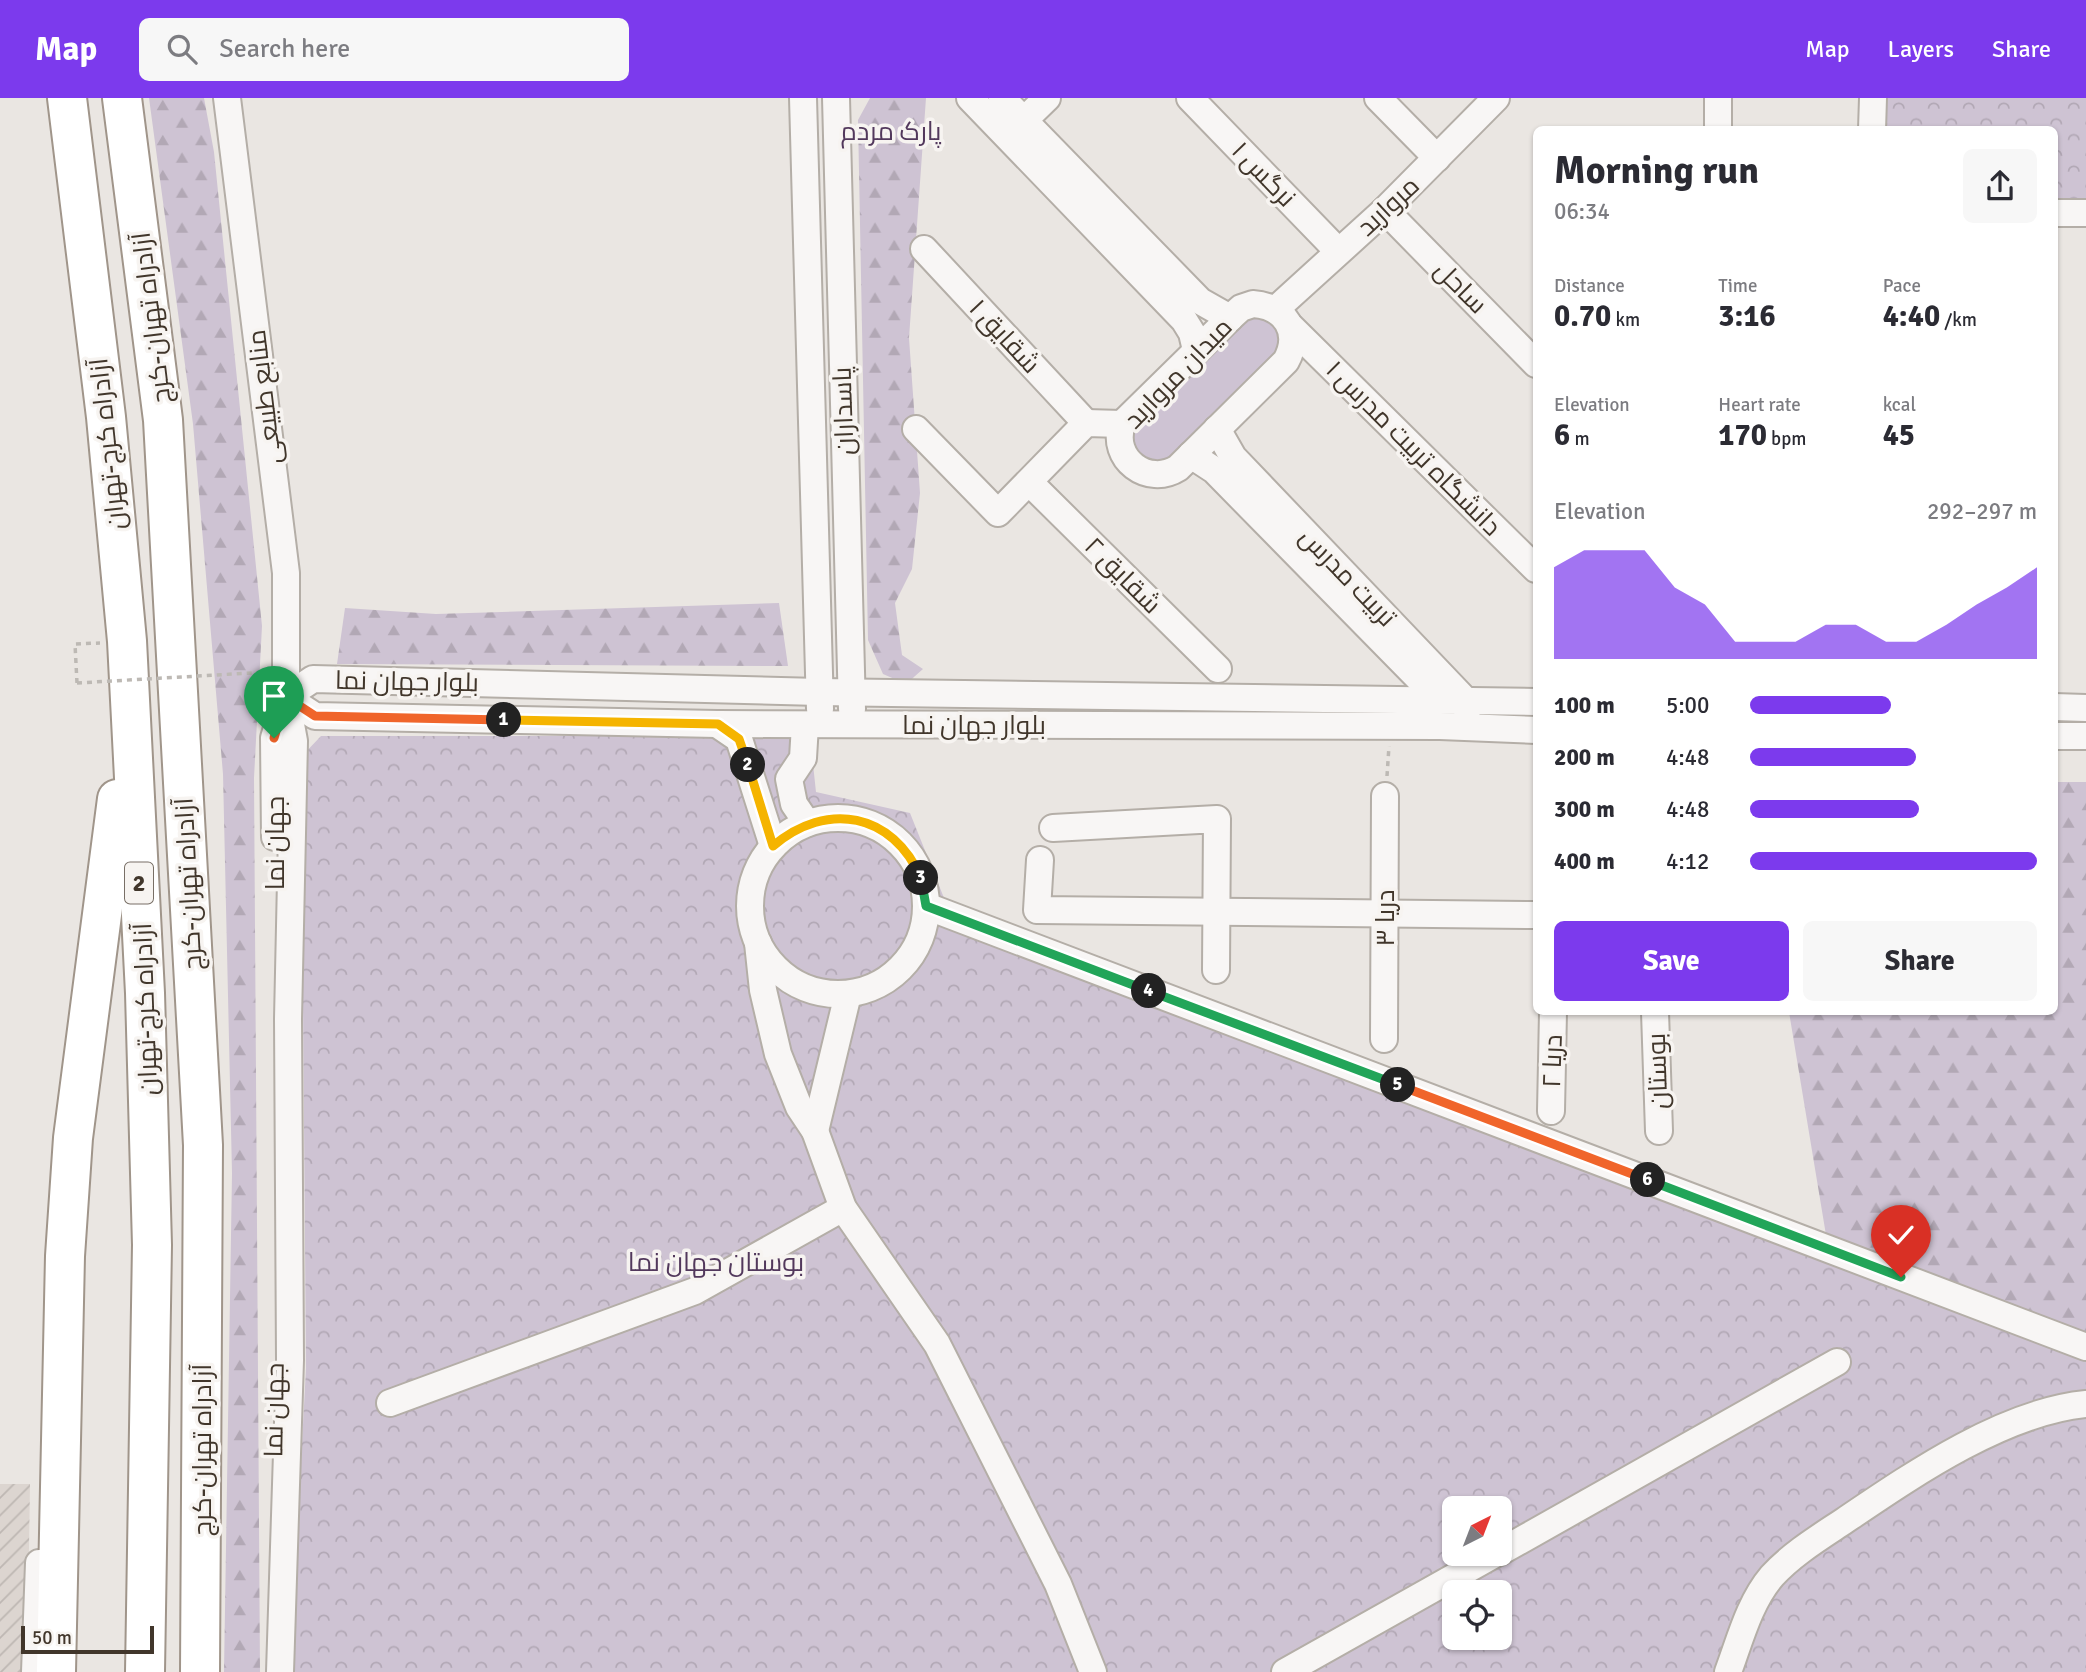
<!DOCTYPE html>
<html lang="en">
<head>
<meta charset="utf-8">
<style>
  body { margin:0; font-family:Signika,Cairo,sans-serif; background:#f7f7f7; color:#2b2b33; height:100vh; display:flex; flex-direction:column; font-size:26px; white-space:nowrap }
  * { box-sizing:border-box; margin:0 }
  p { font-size:23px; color:#7c7c81 }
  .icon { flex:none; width:38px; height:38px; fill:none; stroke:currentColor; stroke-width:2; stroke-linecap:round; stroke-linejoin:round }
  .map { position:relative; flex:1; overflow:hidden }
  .details { position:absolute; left:1533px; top:28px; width:525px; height:889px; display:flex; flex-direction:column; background:#fff; border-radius:10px; box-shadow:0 2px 5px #0004 }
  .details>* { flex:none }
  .needle { width:46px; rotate:42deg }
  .controls { position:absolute; left:1442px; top:1398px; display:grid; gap:14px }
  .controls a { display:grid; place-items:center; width:70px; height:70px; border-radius:10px; background:#fff; box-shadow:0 2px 5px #0004; font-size:35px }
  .scale { position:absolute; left:21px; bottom:18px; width:133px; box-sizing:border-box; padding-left:7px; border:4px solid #41362b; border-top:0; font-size:19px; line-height:24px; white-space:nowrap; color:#41362b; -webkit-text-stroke:5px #f7f4f1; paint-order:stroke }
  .pin { position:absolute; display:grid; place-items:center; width:60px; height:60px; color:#fff; margin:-72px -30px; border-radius:50% 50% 50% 0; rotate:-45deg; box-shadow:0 0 7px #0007 }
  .pin .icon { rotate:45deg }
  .km { position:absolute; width:35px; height:35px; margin:-18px; border-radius:50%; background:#222; color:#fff; font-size:19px; line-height:35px; text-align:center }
  .round { display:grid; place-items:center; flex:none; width:74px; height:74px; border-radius:10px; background:#f7f7f7 }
  .overview { display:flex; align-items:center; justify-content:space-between; height:119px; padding:0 21px }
  h1 { font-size:38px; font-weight:800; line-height:52px }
  .metrics { display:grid; grid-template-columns:repeat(3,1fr); gap:10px; height:119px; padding:7px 21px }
  .metrics div { display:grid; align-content:center }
  .metrics b { font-size:30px; font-weight:800 }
  .metrics small { font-size:19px; font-weight:400 }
  .metrics p { font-size:19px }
  .chart { height:196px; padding:14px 21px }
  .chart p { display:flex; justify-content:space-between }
  .chart svg { width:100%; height:126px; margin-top:7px; fill:#7c3aed; opacity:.7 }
  .cta { display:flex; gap:14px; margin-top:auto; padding:14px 21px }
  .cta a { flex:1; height:80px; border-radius:10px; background:#7c3aed; color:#fff; font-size:28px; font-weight:800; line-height:80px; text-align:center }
  .cta a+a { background:#f7f7f7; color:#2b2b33 }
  ul { padding:0 21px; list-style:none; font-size:23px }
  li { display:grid; grid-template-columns:112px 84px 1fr; align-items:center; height:52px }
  li i { height:18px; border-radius:9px; background:#7c3aed }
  header { display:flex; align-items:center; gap:42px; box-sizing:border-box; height:98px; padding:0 35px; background:#7c3aed; color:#fff }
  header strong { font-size:33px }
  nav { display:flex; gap:38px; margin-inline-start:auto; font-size:24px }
  .search { width:490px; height:63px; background:#f7f7f7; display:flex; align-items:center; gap:18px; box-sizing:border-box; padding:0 24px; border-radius:10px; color:#7c7c81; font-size:26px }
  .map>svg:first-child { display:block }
</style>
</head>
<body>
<header>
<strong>Map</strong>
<div class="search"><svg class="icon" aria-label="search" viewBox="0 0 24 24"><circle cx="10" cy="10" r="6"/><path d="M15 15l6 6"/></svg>Search here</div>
<nav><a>Map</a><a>Layers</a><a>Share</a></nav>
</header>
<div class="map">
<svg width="2086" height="1574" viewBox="0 0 2086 1574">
  <defs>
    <pattern id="industrial-furrows" width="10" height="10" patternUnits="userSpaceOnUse" patternTransform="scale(1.75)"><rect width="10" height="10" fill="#dcd5d0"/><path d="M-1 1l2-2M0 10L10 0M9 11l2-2" fill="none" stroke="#beb7b3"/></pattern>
    <pattern id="forest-firs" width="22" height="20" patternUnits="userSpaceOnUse" patternTransform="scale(1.75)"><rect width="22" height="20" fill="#cec3d3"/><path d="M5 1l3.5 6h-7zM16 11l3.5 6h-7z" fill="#b2a8b5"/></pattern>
    <pattern id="park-crowns" width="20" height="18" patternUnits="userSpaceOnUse" patternTransform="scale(1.75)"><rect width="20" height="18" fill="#cec3d3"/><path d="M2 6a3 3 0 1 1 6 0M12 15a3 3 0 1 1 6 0" fill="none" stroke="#b2a8b5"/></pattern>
  </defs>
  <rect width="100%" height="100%" fill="#eae6e2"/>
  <polygon fill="url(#industrial-furrows)" points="0,1386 30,1386 27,1574 0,1574"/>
  <polygon fill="#cec3d3" points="1253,217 1272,223 1280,238 1277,253 1170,362 1151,365 1134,352 1131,331 1233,230"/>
  <g fill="url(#forest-firs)">
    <polygon points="149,0 204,0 214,54 262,528 254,680 260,1574 224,1574 232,1075 223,676 193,326"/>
    <polygon points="870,0 926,0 909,240 920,395 912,471 895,505 902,557 923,571 906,586 883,576 868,542 858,22"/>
    <polygon points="779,505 788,568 337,566 345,510 436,516"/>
    <polygon points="2055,684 2086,684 2086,1236 1826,1137 1789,914 2054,914"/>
  </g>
  <g fill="url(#park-crowns)" fill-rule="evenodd">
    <polygon points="1883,0 2086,0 2086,110 2055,110 2054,32 1883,31"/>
    <path d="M321 638H810L816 694 910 715 956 830 2086 1251V1574H290L306 1270 301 659ZM1454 1410H1500V1456H1454ZM1454 1494H1500V1540H1454Z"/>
  </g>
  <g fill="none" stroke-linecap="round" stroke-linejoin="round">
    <defs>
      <g id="minor">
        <polyline points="227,0 286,475 286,599 294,643 288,921 290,1262 280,1574"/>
        <polyline points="803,0 820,611"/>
        <polyline points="836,0 852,611"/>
        <polyline points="970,0 1184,222 1192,235 1196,252"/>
        <polyline points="1002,0 1200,203 1230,220"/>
        <polyline points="1190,0 1338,153"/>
        <polyline points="1378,0 1437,60"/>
        <polyline points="1718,0 1718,32"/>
        <polyline points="1872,32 1873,0"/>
        <polyline points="1013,33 1047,0"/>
        <polyline points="1385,112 1536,266"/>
        <polyline points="2054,115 2086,115"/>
        <polyline points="924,151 1086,325"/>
        <path d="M1253 206C1285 208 1302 234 1286 263L1178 370C1148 389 1110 361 1122 326L1230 220 1241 210Z"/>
        <polyline points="1276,211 1385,112 1496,0"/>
        <polyline points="1291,229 1536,471"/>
        <polyline points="916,331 998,415 1086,325 1122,326"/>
        <polyline points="1217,331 1233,359 1466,603 1467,613"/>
        <polyline points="1191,357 1214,372 1432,594"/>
        <polyline points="1029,384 1218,571"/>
        <polyline points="286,599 315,618 717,626 1440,628 1536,632"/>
        <polyline points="286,599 313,581 819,594 1536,604"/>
        <polyline points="2054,609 2086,610"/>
        <polyline points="717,626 739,641 773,748"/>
        <polyline points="805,627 803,660 789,681 794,706 807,725"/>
        <polyline points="2054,638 2086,638"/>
        <circle cx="838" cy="808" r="88"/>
        <polyline points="1053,730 1217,721 1216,872"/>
        <polyline points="275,739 274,640 285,604"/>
        <polyline points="1040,762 1037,812 1536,817"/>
        <polyline points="926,808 2086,1249"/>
        <polyline points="758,845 763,892 778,956 799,1009 815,1033 843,1110 937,1246 1058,1486 1093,1574"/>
        <polyline points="1655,914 1659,1033"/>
        <polyline points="1384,941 1385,698"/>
        <polyline points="1551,1013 1553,914"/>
        <polyline points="815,1033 848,896"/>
        <polyline points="390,1305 695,1193 843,1110"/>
        <polyline points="1500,1454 1837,1264"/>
        <polyline points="35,1574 39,1465"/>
        <polyline points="1285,1574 1495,1456"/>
        <path d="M1728 1574C1740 1542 1749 1505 1772 1478 1792 1456 1820 1439 1844 1423 1912 1377 2003 1314 2086 1306"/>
      </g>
      <g id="highway">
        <polyline points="67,0 106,319 127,543 145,895 152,1147 145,1574"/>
        <polyline points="122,0 163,322 203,1047 200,1574"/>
        <polyline points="56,1574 65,1158 73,1040 117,701"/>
      </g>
    </defs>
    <use href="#minor" stroke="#b4aea7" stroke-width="30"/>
    <use href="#highway" stroke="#a0958a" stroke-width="42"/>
    <g stroke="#bdb9b4" stroke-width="3.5" stroke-dasharray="5 5" stroke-linecap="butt">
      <polyline points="77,585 75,546 100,545"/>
      <polyline points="1387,678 1389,648"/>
    </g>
    <use href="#minor" stroke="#f8f6f5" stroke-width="26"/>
    <use href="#highway" stroke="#fff" stroke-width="38"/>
    <polyline stroke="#bdb9b4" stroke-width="3.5" stroke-dasharray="5 5" stroke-linecap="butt" points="77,585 268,574"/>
  </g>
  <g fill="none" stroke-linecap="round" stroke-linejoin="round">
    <defs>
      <polyline id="split-1" points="274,640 286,599 315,618 504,622"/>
      <polyline id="split-2" points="504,622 718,626 739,641 748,667"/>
      <path id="split-3" d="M748 667 773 748C827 702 893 715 921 780"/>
      <polyline id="split-4" points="921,780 926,808 1149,893"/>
      <polyline id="split-5" points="1149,893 1398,987"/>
      <polyline id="split-6" points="1398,987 1648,1082"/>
      <polyline id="split-7" points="1648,1082 1901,1179"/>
    </defs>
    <use href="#split-1" stroke="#fff" stroke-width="14"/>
    <use href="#split-2" stroke="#fff" stroke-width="14"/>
    <use href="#split-3" stroke="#fff" stroke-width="14"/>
    <use href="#split-4" stroke="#fff" stroke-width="14"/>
    <use href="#split-5" stroke="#fff" stroke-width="14"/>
    <use href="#split-6" stroke="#fff" stroke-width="14"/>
    <use href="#split-7" stroke="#fff" stroke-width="14"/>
    <use href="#split-1" stroke="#f0652b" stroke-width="9"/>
    <use href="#split-2" stroke="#f5b400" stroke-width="9"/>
    <use href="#split-3" stroke="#f5b400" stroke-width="9"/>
    <use href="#split-4" stroke="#22a559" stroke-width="9"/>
    <use href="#split-5" stroke="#22a559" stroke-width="9"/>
    <use href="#split-6" stroke="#f0652b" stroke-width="9"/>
    <use href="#split-7" stroke="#22a559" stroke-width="9"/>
  </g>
  <g text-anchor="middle" stroke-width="7" stroke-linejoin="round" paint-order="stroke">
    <rect fill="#f7f4f1" stroke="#786f66" stroke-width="2" x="125" y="764.5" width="28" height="41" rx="5"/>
    <g font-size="24" font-weight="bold" fill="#41362b">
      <text x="139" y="793">2</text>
    </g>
    <g font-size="26" fill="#52385c" stroke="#f7f4f1">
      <text x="891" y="42">پارک مردم</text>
      <text x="716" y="1173">بوستان جهان نما</text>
    </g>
    <g font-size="26" fill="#41362b" stroke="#f7f4f1">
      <text transform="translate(1264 76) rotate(46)" y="9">نرگس ۱</text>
      <text transform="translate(1388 108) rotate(-43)" y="9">مروارید</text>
      <text transform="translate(1461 189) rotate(45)" y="9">ساحل</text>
      <text transform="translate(151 220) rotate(-97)" y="9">آزادراه تهران-کرج</text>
      <text transform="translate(1005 238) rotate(47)" y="9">شقایق ۱</text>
      <text transform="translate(1178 275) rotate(-46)" y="9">میدان مروارید</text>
      <text transform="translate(264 299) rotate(-97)" y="9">منابع طبیعی</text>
      <text transform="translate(843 313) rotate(-92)" y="9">پاسداران</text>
      <text transform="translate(107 346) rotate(-96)" y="9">آزادراه کرج-تهران</text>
      <text transform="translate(1414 350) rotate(45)" y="9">۱ دانشگاه تربیت مدرس</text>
      <text transform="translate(1123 477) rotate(45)" y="9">شقایق ۲</text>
      <text transform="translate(1348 479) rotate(46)" y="9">تربیت مدرس</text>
      <text transform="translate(407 583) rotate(1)" y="9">بلوار جهان نما</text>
      <text x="974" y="636">بلوار جهان نما</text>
      <text transform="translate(275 745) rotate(-90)" y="9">جهان نما</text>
      <text transform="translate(188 786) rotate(-93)" y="9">آزادراه تهران-کرج</text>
      <text transform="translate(1385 820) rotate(-90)" y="9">دریا ۳</text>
      <text transform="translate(145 911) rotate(-92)" y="9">آزادراه کرج-تهران</text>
      <text transform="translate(1552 963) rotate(-88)" y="9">دریا ۲</text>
      <text transform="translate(1657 973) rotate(-92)" y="9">بوستان</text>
      <text transform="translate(274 1312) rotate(-89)" y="9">جهان نما</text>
      <text transform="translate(202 1352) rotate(-90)" y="9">آزادراه تهران-کرج</text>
    </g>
  </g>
</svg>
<div class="controls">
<a><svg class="needle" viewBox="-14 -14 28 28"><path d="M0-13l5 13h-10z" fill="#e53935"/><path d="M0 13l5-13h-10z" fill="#7c7c81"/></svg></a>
<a><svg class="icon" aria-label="locate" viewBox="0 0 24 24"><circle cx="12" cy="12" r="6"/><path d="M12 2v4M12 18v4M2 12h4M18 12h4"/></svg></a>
</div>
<div class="scale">50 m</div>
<div class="pin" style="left:274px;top:640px;background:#1e9e55"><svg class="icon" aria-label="arrive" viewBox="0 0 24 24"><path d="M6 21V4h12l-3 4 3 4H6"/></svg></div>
<div class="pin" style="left:1901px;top:1179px;background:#d93025"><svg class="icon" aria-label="check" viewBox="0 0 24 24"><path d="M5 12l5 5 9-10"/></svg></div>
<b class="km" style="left:504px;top:622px">1</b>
<b class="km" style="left:748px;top:667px">2</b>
<b class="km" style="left:921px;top:780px">3</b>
<b class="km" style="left:1149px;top:893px">4</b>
<b class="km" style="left:1398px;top:987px">5</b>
<b class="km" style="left:1648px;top:1082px">6</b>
<section class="details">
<div class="overview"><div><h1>Morning run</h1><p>06:34</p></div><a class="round"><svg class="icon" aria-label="share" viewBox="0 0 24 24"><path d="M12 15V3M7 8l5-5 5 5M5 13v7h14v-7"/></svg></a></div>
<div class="metrics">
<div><p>Distance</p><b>0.70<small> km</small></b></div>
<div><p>Time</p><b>3:16</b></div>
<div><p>Pace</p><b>4:40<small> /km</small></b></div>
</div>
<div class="metrics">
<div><p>Elevation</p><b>6<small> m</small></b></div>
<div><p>Heart rate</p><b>170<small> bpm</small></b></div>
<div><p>kcal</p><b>45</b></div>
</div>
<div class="chart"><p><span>Elevation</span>292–297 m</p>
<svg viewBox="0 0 160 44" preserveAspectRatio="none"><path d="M0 44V12L10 6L20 6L30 6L40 19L50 25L60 38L70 38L80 38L90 32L100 32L110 38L120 38L130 32L140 25L150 19L160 12V44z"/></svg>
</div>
<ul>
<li><b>100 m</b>5:00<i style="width:49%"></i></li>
<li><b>200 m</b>4:48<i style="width:58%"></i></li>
<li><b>300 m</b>4:48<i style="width:59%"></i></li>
<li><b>400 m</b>4:12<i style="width:100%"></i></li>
</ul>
<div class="cta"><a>Save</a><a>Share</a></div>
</section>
</div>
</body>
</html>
